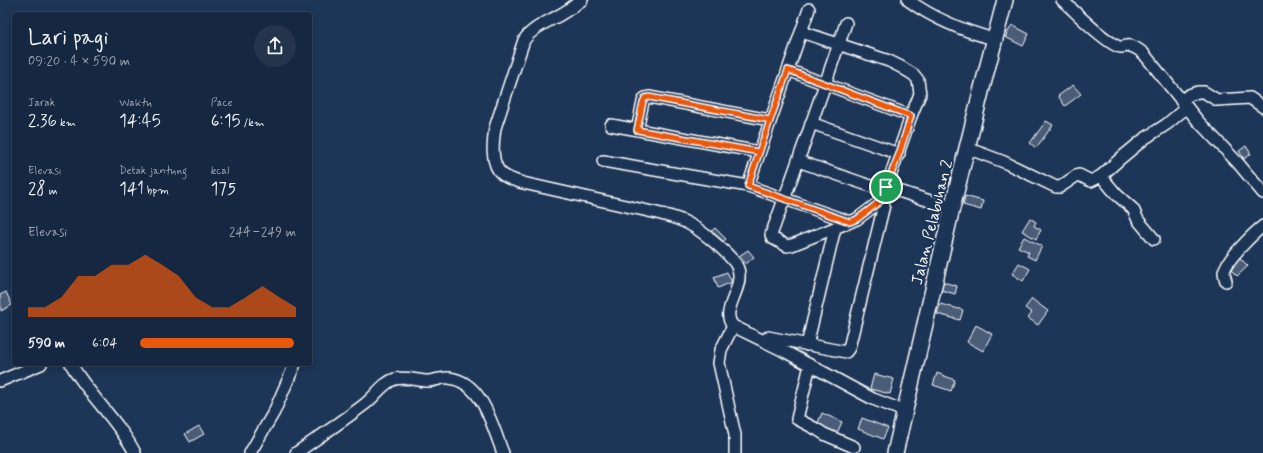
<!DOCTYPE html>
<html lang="id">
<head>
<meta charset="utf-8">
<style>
  body { margin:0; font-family:Mynerve,sans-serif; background:#23344c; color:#f1f3f6; height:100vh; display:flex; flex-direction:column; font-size:15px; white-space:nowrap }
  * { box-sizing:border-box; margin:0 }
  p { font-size:13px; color:#9ea6b1 }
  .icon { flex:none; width:22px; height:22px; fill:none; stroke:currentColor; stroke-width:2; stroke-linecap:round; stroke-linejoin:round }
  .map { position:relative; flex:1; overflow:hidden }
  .details { position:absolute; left:12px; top:12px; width:300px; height:354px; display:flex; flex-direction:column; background:#162841; border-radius:4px; box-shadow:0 2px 10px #0003,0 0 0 1px #35445a }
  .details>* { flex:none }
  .pin { position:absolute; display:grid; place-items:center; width:34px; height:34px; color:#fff; margin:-17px; border:2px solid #fff; border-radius:50%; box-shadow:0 1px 4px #0007 }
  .round { display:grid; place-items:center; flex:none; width:42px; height:42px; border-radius:21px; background:#23344c }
  .summary { display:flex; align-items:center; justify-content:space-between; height:68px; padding:0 16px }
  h1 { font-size:22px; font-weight:600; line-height:30px }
  .metrics { display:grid; grid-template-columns:repeat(3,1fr); gap:6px; height:68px; padding:4px 16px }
  .metrics div { display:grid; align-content:center }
  .metrics b { font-size:17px; font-weight:600 }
  .metrics small { font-size:11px; font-weight:400 }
  .metrics p { font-size:11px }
  .chart { height:112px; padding:8px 16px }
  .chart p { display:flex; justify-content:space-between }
  .chart svg { width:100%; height:72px; margin-top:4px; fill:#ea580c; opacity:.7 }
  ul { padding:0 16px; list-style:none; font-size:13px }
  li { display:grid; grid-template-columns:64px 48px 1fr; align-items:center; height:30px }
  li i { height:10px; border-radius:5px; background:#ea580c }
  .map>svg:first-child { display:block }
</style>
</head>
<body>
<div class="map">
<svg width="1263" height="453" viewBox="0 0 1263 453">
  <rect width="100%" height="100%" fill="#1d3557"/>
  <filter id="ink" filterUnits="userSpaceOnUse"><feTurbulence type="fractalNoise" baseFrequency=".025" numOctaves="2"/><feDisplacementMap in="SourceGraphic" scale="8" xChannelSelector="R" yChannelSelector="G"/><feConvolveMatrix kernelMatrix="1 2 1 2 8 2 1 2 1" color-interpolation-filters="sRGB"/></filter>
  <g filter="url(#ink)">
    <g fill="#4a5d79" stroke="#fff">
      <polygon points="1012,25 1029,34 1023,46 1005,37"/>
      <polygon points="1073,85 1081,94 1065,106 1058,96"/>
      <polygon points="1046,121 1053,125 1036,148 1030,143"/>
      <polygon points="1246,146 1251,154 1244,159 1239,151"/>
      <polygon points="965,196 983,201 981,210 963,205"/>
      <polygon points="1030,218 1036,222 1034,226 1041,230 1036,239 1022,231"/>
      <polygon points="715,228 726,239 718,246 707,235"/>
      <polygon points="1024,237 1042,246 1035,260 1027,256 1029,252 1018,247"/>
      <polygon points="748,250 754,257 746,264 739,256"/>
      <polygon points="1239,257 1248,266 1237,276 1228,267"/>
      <polygon points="1019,263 1030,269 1023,281 1012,274"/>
      <polygon points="727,272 732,282 718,288 714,277"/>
      <polygon points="943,282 957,286 955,294 941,290"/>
      <polygon points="6,292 12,305 1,311 0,295"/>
      <polygon points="1032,299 1048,311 1038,325 1028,318 1032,313 1025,308"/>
      <polygon points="940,304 963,310 960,320 937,314"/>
      <polygon points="976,325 992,334 983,351 967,342"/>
      <polygon points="937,373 955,380 951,391 933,385"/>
      <polygon points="874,374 894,379 890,394 870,389"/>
      <polygon points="822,413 842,422 837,433 817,425"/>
      <polygon points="862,418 888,428 883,439 858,429"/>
      <polygon points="199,426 204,434 190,442 185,434"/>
    </g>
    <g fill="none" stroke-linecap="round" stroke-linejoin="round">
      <defs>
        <g id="minor">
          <path d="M582 0C576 4 570 9 563 13 550 21 533 27 524 40L495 128C493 142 490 164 502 174 508 179 516 181 523 183L657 213C668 216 679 218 689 224 701 230 727 252 735 263 737 266 739 270 739 274 741 292 720 312 733 326L782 350 873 399 904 411"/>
          <path d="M908 0C934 19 964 31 994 39"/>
          <path d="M1062 0C1079 15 1096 34 1115 45 1120 48 1122 47 1127 46 1134 45 1139 50 1144 54L1198 121 1238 163 1263 193"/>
          <polyline points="809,9 748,186 850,222"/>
          <path d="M802 32 889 61 901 67 914 75 918 80 920 94 911 116 882 200 857 219 792 245 787 246 772 238 771 235C797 165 822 94 846 23"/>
          <polyline points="788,70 911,116"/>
          <polyline points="1181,101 1189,95 1198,92 1204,92 1217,100 1250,98 1263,107"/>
          <polyline points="811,123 899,154"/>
          <polyline points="611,125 759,152"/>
          <polyline points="637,130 643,102 645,98 649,97 770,120"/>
          <polyline points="967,148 1004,162 1056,187 1060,187 1076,176 1079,175 1091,181 1101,176 1116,194 1133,209 1138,220 1154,239"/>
          <polyline points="603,161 748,186"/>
          <polyline points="798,161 885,191"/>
          <polyline points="1101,176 1121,158 1144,139 1167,124 1187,107"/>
          <polyline points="886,187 952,208"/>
          <path d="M1226 281C1225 278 1224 275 1224 272 1226 260 1254 233 1263 226"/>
          <polyline points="733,326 721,350 719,363 735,435 735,453"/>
          <polyline points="768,337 846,352 849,348 884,205 882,200"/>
          <polyline points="807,345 835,228"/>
          <path d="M71 364C89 396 118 420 135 453"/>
          <polyline points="810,365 797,419 818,430 824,434 854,447"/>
          <polyline points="0,381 41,364"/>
          <polyline points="250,453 274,412 295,364"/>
          <path d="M296 453C319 437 343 421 365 404 376 396 382 383 395 379 406 376 418 381 428 381 436 381 441 377 449 378 483 382 492 426 503 453"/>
        </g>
        <polyline id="secondary" points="895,453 952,208 982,88 1005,0"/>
      </defs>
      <use href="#minor" stroke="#fff" stroke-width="14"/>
      <use href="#secondary" stroke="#fff" stroke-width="18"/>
      <use href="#minor" stroke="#1d3557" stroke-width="11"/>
      <use href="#secondary" stroke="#1d3557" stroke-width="15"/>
    </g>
  </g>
  <g fill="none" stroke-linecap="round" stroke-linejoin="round" filter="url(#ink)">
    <defs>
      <polyline id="route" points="886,187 899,154 911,116 788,70 759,152 637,130 643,102 645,98 649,97 770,120 748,186 850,222 857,219 882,200 886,187"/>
    </defs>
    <use href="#route" stroke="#fff" stroke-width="8"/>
    <use href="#route" stroke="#ea580c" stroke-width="5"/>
  </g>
  <g text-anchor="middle" stroke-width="4" stroke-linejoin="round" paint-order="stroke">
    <g font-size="16" fill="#fff" stroke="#1d3557">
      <text transform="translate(931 222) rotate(-76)" y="6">Jalan Pelabuhan 2</text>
    </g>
  </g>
</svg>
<div class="pin" style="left:886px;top:187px;background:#1e9e55"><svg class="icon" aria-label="arrive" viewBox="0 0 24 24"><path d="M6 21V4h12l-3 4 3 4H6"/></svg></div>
<section class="details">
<div class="summary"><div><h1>Lari pagi</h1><p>09:20 · 4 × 590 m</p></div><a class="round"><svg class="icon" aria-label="share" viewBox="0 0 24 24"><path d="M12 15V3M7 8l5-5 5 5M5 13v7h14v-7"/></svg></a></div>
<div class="metrics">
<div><p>Jarak</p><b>2.36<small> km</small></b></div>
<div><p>Waktu</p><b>14:45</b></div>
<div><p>Pace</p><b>6:15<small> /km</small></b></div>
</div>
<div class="metrics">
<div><p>Elevasi</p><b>28<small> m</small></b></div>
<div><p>Detak jantung</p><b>141<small> bpm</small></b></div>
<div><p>kcal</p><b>175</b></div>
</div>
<div class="chart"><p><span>Elevasi</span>244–249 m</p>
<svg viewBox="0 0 160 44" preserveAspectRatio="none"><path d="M0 44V38L10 38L20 32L30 19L40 19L50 12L60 12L70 6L80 12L90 19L100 32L110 38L120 38L130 32L140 25L150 32L160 38V44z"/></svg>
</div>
<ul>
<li><b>590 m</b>6:04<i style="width:99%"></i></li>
</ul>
</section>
</div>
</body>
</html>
